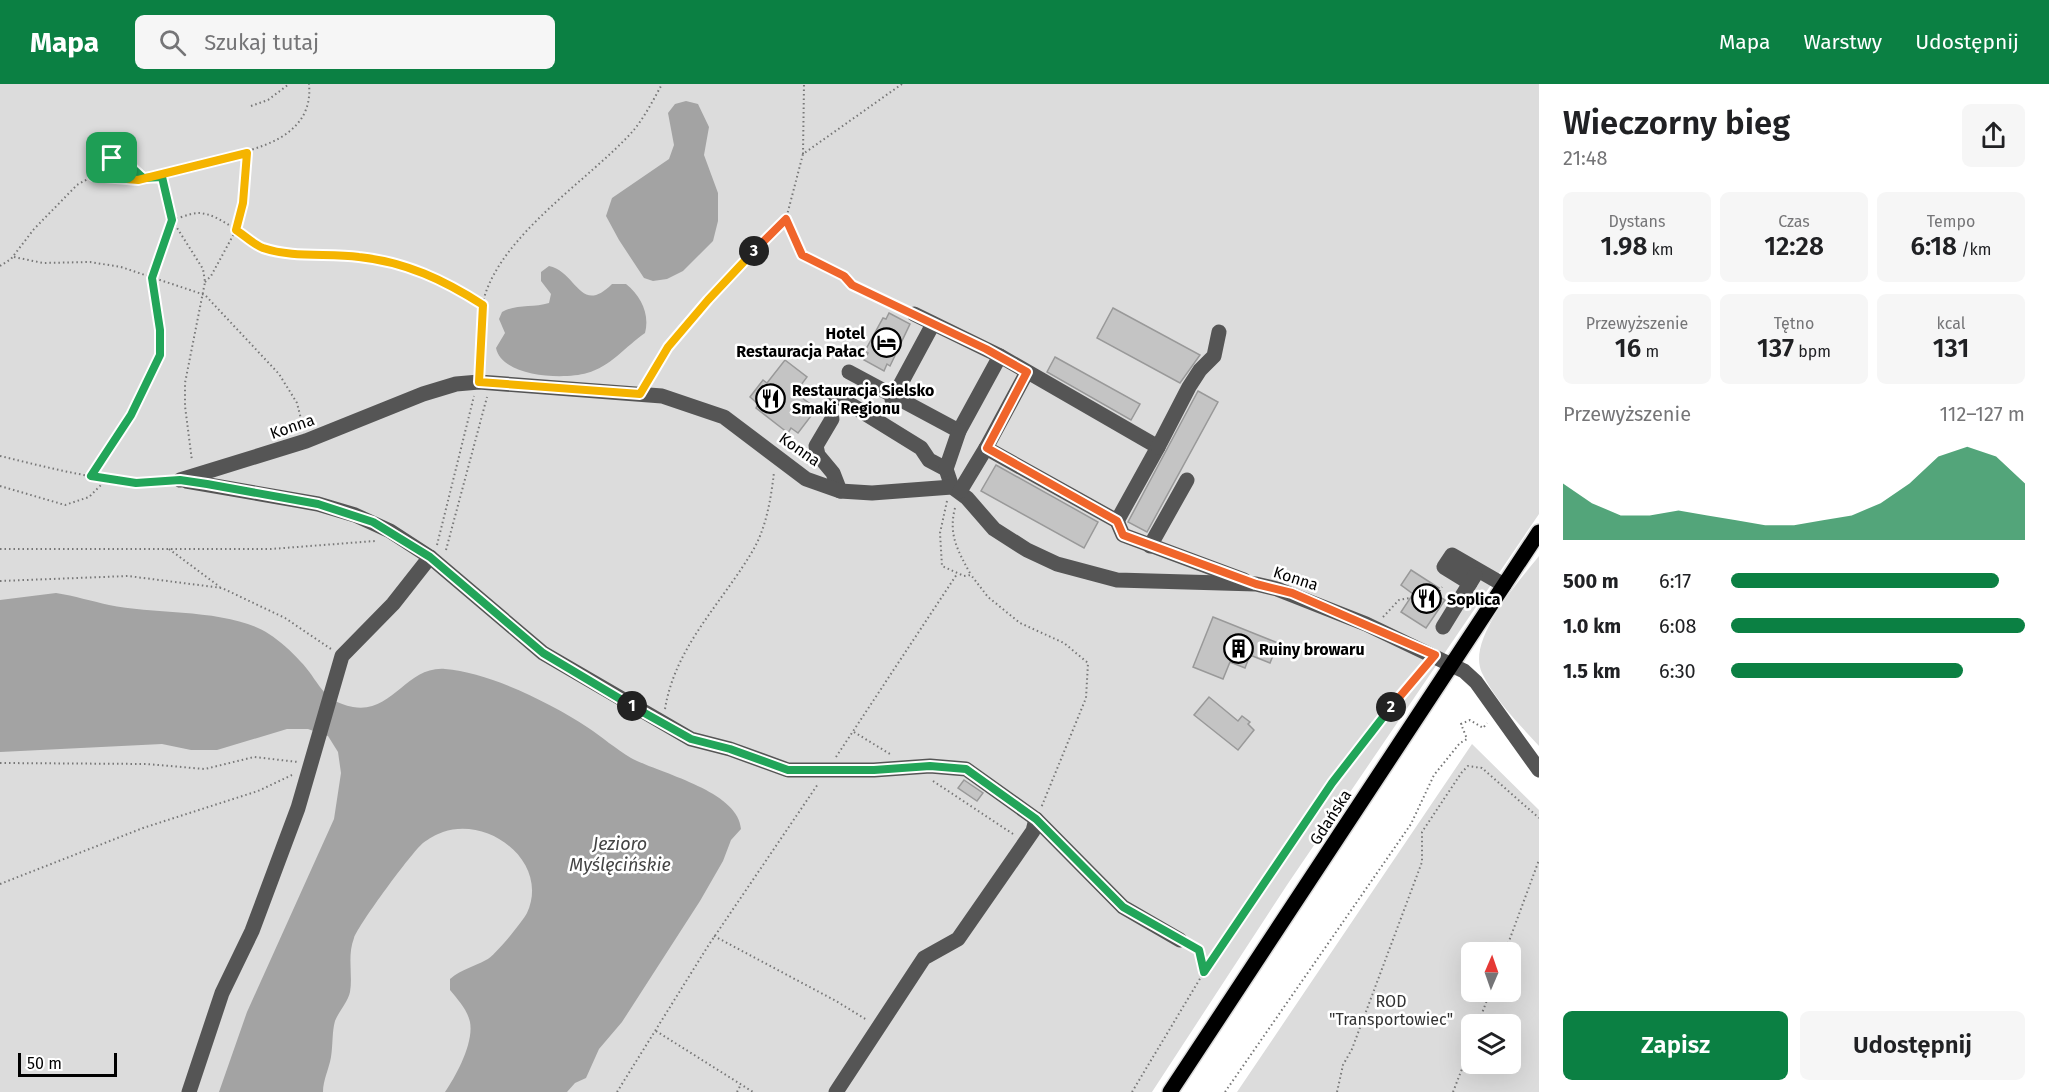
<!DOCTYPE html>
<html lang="pl">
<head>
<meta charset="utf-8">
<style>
  body { margin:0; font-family:"Fira Sans",sans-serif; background:#f6f6f6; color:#202124; height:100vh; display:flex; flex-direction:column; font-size:22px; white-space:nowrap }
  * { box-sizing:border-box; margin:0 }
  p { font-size:20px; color:#757577 }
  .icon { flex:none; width:33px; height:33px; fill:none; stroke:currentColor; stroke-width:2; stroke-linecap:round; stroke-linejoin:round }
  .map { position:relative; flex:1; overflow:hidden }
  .drawer { display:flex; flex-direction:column; background:#fff; width:510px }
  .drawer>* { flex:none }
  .needle { width:39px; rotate:2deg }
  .controls { position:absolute; left:1461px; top:858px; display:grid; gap:12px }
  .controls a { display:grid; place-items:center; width:60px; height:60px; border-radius:9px; background:#fff; box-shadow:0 6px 24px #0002; font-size:30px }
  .scale { position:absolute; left:18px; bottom:15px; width:99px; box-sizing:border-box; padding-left:6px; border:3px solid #000; border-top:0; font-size:16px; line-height:21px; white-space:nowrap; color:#000; -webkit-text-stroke:4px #fff; paint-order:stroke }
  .pin { position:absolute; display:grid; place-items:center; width:51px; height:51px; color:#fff; margin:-26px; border-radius:12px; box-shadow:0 3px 9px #0006 }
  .km { position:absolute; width:30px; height:30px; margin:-15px; border-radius:50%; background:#222; color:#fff; font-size:16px; line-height:30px; text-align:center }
  .round { display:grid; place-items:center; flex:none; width:63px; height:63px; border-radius:9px; background:#f6f6f6 }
  .overview { display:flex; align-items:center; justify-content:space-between; height:102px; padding:0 24px }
  h1 { font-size:33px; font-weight:600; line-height:45px }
  .stats { display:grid; grid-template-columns:repeat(3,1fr); gap:9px; height:102px; padding:6px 24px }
  .stats div { display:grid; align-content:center; border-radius:9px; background:#f6f6f6; text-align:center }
  .stats b { font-size:26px; font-weight:600 }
  .stats small { font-size:16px; font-weight:400 }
  .stats p { font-size:16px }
  .chart { height:168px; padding:12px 24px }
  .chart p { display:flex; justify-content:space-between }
  .chart svg { width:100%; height:108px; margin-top:6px; fill:#0b8043; opacity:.7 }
  .action { display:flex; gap:12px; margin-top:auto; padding:12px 24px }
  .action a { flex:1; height:69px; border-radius:9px; background:#0b8043; color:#fff; font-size:24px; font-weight:600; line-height:69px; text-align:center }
  .action a+a { background:#f6f6f6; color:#202124 }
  ul { padding:0 24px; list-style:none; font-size:20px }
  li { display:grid; grid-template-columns:96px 72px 1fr; align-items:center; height:45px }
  li i { height:15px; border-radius:8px; background:#0b8043 }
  header { display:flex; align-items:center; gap:36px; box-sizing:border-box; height:84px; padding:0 30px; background:#0b8043; color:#fff }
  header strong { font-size:28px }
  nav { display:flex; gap:33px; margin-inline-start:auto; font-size:21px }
  .search { width:420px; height:54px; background:#f6f6f6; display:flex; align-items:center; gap:15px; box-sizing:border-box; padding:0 21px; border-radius:9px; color:#757577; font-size:22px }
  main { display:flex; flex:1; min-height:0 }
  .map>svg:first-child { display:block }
</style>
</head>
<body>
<header>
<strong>Mapa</strong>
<div class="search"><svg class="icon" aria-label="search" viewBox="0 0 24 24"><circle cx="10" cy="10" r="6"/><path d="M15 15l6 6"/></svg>Szukaj tutaj</div>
<nav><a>Mapa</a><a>Warstwy</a><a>Udostępnij</a></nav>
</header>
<main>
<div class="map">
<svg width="1539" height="1008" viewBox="0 0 1539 1008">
  <rect width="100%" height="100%" fill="#fff"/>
  <g fill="#dcdcdc" fill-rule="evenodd">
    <polygon points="0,0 1539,0 1539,430 1287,801 1152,1008 0,1008"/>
    <path d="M1539 472V662C1519 640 1495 616 1482 589 1466 556 1520 496 1539 472Z"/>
    <path d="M1472 660 1539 726V1008H1237ZM1472 868H1510V908H1472ZM1472 940H1510V980H1472Z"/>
  </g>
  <g fill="#a3a3a3">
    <polygon points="686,17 698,20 709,43 704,71 718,109 718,137 713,157 683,187 667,195 653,197 644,194 619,156 606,132 612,114 669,75 674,61 668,29 675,20"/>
    <path d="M549 182C577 188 580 232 612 200H626C641 212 650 230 645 249 626 262 610 283 587 289 563 296 502 293 496 264L505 249 499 235 502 228C515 220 533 224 549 219L551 210 541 197V188Z"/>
    <path d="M56 509C75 512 91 517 109 521 155 531 229 524 269 550 280 557 292 568 300 577 319 596 321 617 353 623 393 630 406 582 445 585 488 588 551 619 587 643 602 653 616 665 631 674 659 689 739 707 741 745L731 756 723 777 700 817 622 938 599 965 586 994 575 999 567 1008H445C456 992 474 959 470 938 467 925 458 916 450 906V895C462 885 473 883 486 876 494 873 523 837 527 829 550 779 490 732 443 748 437 750 428 755 423 759 412 768 359 840 354 854 347 872 353 891 350 908 348 918 339 927 335 937 332 947 333 961 331 973 329 985 323 996 323 1008H219L247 928 334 735 341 689 338 668 328 652 308 645H287L217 666H191L162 660 0 668V516Z"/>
  </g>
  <g fill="#c4c4c4" stroke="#999" stroke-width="1.5">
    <polygon points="1113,224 1200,271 1180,299 1097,254"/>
    <polygon points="889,229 910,240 890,282 887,280 884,287 864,276 868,269 865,267 883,234 886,235"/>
    <polygon points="1055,273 1140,320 1131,336 1047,288"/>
    <polygon points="785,276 807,293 795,309 809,319 804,327 811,332 798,349 791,344 788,349 756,324 758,320 750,313 763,296 767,299"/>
    <polygon points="1198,307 1218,318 1147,448 1128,438"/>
    <polygon points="996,381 1098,438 1084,464 981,407"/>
    <polygon points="1411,486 1439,504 1435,510 1445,516 1426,544 1401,528 1413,510 1401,501"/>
    <polygon points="1213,533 1278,559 1270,579 1250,571 1245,584 1230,578 1223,595 1193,583"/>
    <polygon points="1209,613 1238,637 1242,632 1250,638 1248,640 1254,646 1238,666 1194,631"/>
    <polygon points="964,696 983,709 977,717 958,704"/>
  </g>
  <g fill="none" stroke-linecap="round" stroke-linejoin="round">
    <defs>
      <polyline id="major" points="1170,1008 1539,448"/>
    </defs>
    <use href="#major" stroke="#dbdbdb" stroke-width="18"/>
    <g stroke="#777" stroke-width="2" stroke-dasharray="1.5 3" stroke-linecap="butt">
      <polyline points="251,22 268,16 289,0"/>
      <polyline points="803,70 804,0"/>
      <polyline points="93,92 138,96 143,94"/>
      <path d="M162 93C181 87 199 79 219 74 258 65 314 53 309 0"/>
      <polyline points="786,135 802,171 844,192 852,201 902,224"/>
      <polyline points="14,173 43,179 90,178 121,183 205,211 279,290 297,319 303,343"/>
      <polyline points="0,182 11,175 34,145 77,101 93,92 98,78 117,70 143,94 162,93 172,136 203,185 205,198 185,299 185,322 192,377"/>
      <polyline points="205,198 211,192 236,146 243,119 247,70"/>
      <path d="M479 283C480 261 478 236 484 214 503 149 589 96 633 47 644 34 654 15 662 0"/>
      <polyline points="648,297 668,263 708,216 786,135 803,70 902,0"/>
      <path d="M0 372C55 385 111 401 168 397"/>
      <path d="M91 392 131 331 160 271V246L152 193 172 136C180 134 190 129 199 129 224 130 250 162 277 167 303 173 332 169 360 173 406 179 444 196 483 221"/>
      <polyline points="0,402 65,421 89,413 107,395"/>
      <polyline points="947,417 940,449 942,482 964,492 971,491 988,513 1020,539 1064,559 1088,579 1086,614 1041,724"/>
      <path d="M955 424C948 451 958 467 971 491"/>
      <polyline points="437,461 474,312"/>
      <polyline points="0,465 271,465 375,457"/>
      <polyline points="169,465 220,503"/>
      <polyline points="446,466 487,313"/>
      <polyline points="0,497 128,492 222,504 285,534 331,565"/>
      <polyline points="1437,511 1442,503"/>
      <polyline points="1383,533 1399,516 1410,514"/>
      <path d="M665 625C675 563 721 520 752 468 766 445 771 415 774 388"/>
      <polyline points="854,648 890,670"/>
      <polyline points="836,673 957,490"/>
      <polyline points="0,679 146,680 205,685 254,673 298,678"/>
      <polyline points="933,697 1013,750"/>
      <polyline points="0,800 143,744 258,707 292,691"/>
      <polyline points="714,852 836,917 867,936"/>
      <polyline points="1505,868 1539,776"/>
      <polyline points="1204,888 1332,699 1424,584"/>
      <polyline points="1478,940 1490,908"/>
      <polyline points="656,947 753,1008"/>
      <polyline points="617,1008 708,862 818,700"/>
      <polyline points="737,1008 741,1000"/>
      <polyline points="1132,1008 1204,888 1199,866 1192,862"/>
      <polyline points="1225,1008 1411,740 1434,691 1460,659 1467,655 1461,640 1470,636 1483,644 1487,639"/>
      <polyline points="1337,1008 1343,981 1352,965 1422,778 1422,748 1462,688 1468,682 1482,684 1539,734"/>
      <polyline points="1453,1008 1472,959"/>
    </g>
    <g stroke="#555" stroke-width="15">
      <polyline points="914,230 1000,272 1158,363 1117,437 986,364 1027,288"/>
      <polyline points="849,288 959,347 1000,272"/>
      <polyline points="832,309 921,364 929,376 946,385 952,403"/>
      <polyline points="892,316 933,240"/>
      <polyline points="832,335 816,362 818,371 833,389 840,407"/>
      <polyline points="1158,363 1189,303 1200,286 1214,272 1219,248"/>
      <polyline points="946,385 959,347"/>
      <polyline points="180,396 306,357 423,310 456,300 479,298 662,312 724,333 806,395 840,407 872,409 952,403 967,414 994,445 1027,466 1057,480 1117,496 1256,500 1277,505 1366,540 1464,587 1476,598 1539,686"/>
      <polyline points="186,397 318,420 355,431 390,447 430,473 543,569 691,655 730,665 788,686 874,686 930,682 966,685 1036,735 1123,823 1180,856"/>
      <polyline points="960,407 986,364"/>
      <polyline points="1117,437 1123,451 1244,496"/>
      <polyline points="1150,462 1187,396"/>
      <polyline points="1470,499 1444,483 1452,471 1504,501"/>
      <polyline points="1443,543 1475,491"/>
      <polyline points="189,1008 222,909 252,847 298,724 342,572 393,520 430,473"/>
      <polyline points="836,1008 924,874 958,855 1033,747 1036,735"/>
    </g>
    <use href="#major" stroke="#000" stroke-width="15"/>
  </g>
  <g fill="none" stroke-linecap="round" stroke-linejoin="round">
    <defs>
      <polyline id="split-1" points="112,74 117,70 143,94 162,93 172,136 152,194 160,246 160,271 131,331 91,392 136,399 180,396 207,400 318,420 373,438 430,473 543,569 632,622"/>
      <polyline id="split-2" points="632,622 691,655 730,665 788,686 874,686 930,682 966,685 1036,735 1123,823 1199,866 1204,888 1332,699 1391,623"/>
      <polyline id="split-3" points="754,167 786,135 802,171 844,192 852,201 986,265 1027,288 987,364 1117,437 1123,451 1256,500 1292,509 1435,571 1391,623"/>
      <path id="split-4" d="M112 74C99 72 97 82 93 92L138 96 247 69 243 119 236 146C244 151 253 160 263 164 292 174 328 169 359 173 406 178 444 196 483 221L479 298 640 310 668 263 708 216 754 167"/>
    </defs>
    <use href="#split-1" stroke="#fff" stroke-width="12"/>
    <use href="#split-2" stroke="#fff" stroke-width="12"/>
    <use href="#split-3" stroke="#fff" stroke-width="12"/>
    <use href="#split-4" stroke="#fff" stroke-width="12"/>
    <use href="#split-1" stroke="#22a559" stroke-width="8"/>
    <use href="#split-2" stroke="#22a559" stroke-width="8"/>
    <use href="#split-3" stroke="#f0652b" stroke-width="8"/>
    <use href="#split-4" stroke="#f5b400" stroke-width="8"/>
  </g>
  <defs>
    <symbol id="hotel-ring" viewBox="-11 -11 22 22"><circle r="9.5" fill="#fff" stroke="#000" stroke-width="1.5"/><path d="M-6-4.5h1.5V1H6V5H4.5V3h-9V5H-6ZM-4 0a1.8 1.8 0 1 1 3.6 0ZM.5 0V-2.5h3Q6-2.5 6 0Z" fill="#000"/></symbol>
    <symbol id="restaurant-ring" viewBox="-11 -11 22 22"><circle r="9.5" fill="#fff" stroke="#000" stroke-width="1.5"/><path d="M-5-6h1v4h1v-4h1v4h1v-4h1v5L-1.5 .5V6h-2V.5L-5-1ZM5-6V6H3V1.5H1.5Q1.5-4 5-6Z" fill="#000"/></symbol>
    <symbol id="building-ring" viewBox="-11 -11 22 22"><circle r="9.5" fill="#fff" stroke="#000" stroke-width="1.5"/><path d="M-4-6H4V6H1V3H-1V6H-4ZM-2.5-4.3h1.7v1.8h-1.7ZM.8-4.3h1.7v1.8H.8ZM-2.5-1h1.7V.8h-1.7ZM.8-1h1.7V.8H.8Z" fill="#000"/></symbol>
  </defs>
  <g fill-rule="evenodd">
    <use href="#hotel-ring" x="870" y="242" width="33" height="33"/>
    <use href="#restaurant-ring" x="754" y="298" width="33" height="33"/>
    <use href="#restaurant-ring" x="1410" y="498" width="33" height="33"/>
    <use href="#building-ring" x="1222" y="548" width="33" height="33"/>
  </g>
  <g text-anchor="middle" stroke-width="5" stroke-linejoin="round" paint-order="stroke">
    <g font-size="16" font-weight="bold" fill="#000" stroke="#fff" text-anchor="start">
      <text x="865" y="255" text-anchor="end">Hotel<tspan x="865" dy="18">Restauracja Pałac</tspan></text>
      <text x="792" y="312">Restauracja Sielsko<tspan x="792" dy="18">Smaki Regionu</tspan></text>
      <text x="1447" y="521">Soplica</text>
      <text x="1259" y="571">Ruiny browaru</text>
    </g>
    <g font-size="16" fill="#000" stroke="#fff">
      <text transform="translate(292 342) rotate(-19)" y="6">Konna</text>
      <text transform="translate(800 365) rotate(35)" y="6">Konna</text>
      <text transform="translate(1296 494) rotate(18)" y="6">Konna</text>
      <text transform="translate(1330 733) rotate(-57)" y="6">Gdańska</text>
    </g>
    <g font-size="16" fill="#333" stroke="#fff">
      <text x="1391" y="923">ROD<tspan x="1391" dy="18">"Transportowiec"</tspan></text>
    </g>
    <g font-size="18" font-style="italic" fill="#444" stroke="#fff">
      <text x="620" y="766">Jezioro<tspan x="620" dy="21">Myślęcińskie</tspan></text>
    </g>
  </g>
</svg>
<div class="controls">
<a><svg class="needle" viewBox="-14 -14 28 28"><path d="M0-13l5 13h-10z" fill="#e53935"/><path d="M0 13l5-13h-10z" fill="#757577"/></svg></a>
<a><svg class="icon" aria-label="layers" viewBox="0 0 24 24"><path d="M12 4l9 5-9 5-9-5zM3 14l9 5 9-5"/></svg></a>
</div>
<div class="scale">50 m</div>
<div class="pin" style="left:112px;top:74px;background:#1e9e55"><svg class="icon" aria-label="arrive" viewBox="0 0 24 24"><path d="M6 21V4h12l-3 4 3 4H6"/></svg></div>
<b class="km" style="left:632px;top:622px">1</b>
<b class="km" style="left:1391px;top:623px">2</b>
<b class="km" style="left:754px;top:167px">3</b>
</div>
<section class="drawer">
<div class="overview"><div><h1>Wieczorny bieg</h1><p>21:48</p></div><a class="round"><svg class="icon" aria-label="share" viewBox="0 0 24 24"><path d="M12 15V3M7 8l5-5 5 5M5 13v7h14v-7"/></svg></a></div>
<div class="stats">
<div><p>Dystans</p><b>1.98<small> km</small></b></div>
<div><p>Czas</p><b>12:28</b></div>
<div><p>Tempo</p><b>6:18<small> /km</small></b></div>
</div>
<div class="stats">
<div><p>Przewyższenie</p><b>16<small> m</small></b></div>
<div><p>Tętno</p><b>137<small> bpm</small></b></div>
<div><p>kcal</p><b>131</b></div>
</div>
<div class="chart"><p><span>Przewyższenie</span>112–127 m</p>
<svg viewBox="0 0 160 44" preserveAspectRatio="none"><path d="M0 44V21L10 29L20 34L30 34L40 32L50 34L60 36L70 38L80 38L90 36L100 34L110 29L120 21L130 10L140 6L150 10L160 21V44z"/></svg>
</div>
<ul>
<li><b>500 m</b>6:17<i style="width:91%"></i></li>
<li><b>1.0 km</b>6:08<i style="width:100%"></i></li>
<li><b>1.5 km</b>6:30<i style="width:79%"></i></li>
</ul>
<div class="action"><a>Zapisz</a><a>Udostępnij</a></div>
</section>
</main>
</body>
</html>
